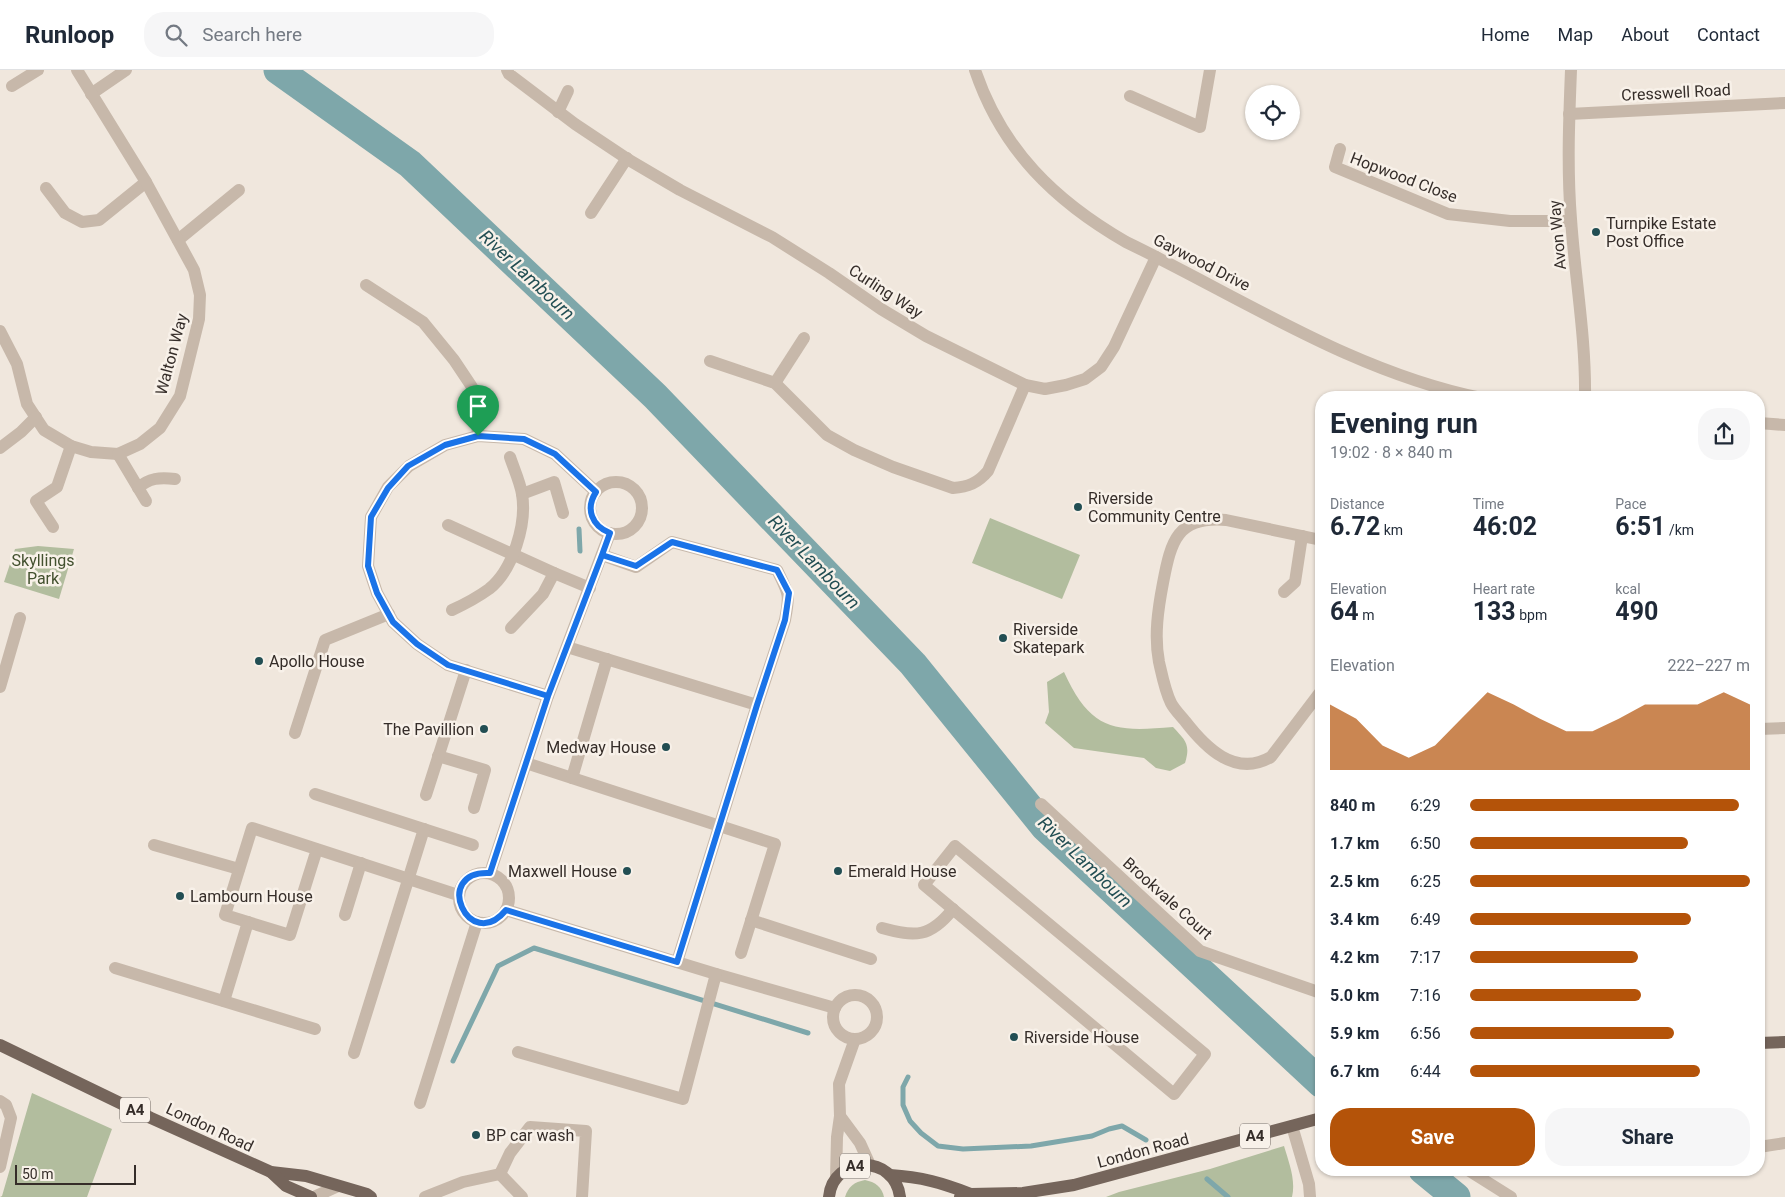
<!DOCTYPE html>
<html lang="en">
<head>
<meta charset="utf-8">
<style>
  body { margin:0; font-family:Roboto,sans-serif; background:#f6f6f7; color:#1f2937; height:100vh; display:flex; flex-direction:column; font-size:19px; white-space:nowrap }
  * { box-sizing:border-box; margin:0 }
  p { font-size:16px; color:#747a83 }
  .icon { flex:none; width:28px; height:28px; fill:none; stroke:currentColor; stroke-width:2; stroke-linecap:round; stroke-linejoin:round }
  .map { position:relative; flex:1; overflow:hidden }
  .side { position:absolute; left:1315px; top:321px; width:450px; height:785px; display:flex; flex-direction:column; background:#fff; border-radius:20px; box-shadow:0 1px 4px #0004 }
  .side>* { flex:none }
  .fabs { position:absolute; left:1245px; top:15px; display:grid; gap:10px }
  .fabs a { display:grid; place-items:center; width:55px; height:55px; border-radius:50%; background:#fff; box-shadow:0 1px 4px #0004; font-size:25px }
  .scale { position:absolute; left:15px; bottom:12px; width:121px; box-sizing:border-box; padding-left:5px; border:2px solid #352d29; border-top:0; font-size:14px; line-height:18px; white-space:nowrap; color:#352d29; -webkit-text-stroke:4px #f8f1e9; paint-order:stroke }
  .pin { position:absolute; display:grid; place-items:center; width:42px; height:42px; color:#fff; margin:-51px -21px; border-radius:50% 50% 50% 0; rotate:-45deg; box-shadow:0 0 5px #0007 }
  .pin .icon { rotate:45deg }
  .round { display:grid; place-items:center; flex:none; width:52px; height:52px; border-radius:20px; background:#f6f6f7 }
  .summary { display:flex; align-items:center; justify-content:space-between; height:85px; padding:0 15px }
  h1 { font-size:28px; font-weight:700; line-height:38px }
  .figures { display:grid; grid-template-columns:repeat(3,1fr); gap:8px; height:85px; padding:5px 15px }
  .figures div { display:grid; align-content:center }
  .figures b { font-size:25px; font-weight:700 }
  .figures small { font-size:14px; font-weight:400 }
  .figures p { font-size:14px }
  .chart { height:140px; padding:10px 15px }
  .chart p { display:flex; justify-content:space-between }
  .chart svg { width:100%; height:90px; margin-top:5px; fill:#b45309; opacity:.7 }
  .primary-button { display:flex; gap:10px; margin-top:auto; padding:10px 15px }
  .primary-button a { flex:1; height:58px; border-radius:20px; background:#b45309; color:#fff; font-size:20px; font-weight:700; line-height:58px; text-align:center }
  .primary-button a+a { background:#f6f6f7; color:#1f2937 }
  ul { padding:0 15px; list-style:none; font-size:16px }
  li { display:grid; grid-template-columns:80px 60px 1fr; align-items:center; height:38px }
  li i { height:12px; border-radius:6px; background:#b45309 }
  header { display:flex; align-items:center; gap:30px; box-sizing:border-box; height:70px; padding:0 25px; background:#fff; border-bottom:1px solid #e0e1e3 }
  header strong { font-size:24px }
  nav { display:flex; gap:28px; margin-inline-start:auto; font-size:18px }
  .search { width:350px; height:45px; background:#f6f6f7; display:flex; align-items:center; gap:12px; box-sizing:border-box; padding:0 18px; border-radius:20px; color:#747a83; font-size:19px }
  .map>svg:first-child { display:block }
</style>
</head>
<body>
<header>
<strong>Runloop</strong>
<div class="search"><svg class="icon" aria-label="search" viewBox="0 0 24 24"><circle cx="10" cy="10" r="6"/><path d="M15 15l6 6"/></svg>Search here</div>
<nav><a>Home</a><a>Map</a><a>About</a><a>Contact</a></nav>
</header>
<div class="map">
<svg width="1785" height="1127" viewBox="0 0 1785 1127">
  <rect width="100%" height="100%" fill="#f0e7dd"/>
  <g fill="#b2bd9e">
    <polygon points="990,448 1080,485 1062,529 972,493"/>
    <polygon points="38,476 74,479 59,529 4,512 15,479"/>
    <path d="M1064 602C1091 661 1114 662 1173 657 1185 670 1191 674 1185 693L1170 701 1156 698 1144 688 1074 678 1045 653 1049 642 1047 612Z"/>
    <polygon points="32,1023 112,1059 87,1127 0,1127 2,1126"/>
    <path d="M1284 1076C1289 1093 1296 1110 1292 1127H1106L1119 1122 1210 1099Z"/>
    <path d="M865 1110C875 1112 882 1117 884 1127H845C848 1117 854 1112 865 1110Z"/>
  </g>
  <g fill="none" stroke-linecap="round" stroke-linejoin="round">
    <g stroke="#7ea7aa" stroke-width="5">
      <polyline points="579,459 580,481"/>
      <polyline points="453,991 498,896 534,878 808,963"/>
      <polyline points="908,1007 903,1017 903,1035 910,1051 921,1063 938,1076 963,1079 1031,1076 1092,1066 1109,1059 1122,1056 1146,1070"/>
      <polyline points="1207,1109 1228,1127"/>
    </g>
    <g stroke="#7ea7aa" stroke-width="29">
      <polyline points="278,0 410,94 655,326 913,594 1045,757 1321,1013"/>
      <polyline points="1423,1100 1456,1127"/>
    </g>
    <g stroke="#c7b8aa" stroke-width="12">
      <polyline points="507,0 509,4 575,54 629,90 680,120 772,167 829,203 881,239 926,266 1025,315 1045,319 1066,315 1085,309 1101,297 1114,277 1156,187"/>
      <path d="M975 0C1002 80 1055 131 1126 172 1242 228 1353 302 1481 328"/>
      <path d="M1571 0C1569 50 1567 99 1571 149 1575 208 1586 268 1585 328"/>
      <polyline points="12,16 38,0"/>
      <polyline points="91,24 126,0"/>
      <polyline points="1130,26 1200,57 1210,0"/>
      <polyline points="558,42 568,21"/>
      <polyline points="1569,44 1785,33"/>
      <polyline points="1340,79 1335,97 1448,144 1510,151 1571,151"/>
      <polyline points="46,118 65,143 82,152 99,150 146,112"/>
      <polyline points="591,143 627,88"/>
      <polyline points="178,170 239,120"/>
      <polyline points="366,215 423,252 454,290 472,317 476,334 478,366"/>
      <polyline points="0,261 17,294 27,334 44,360 71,376 91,382 118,384 140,374 160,358 180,326 199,249 200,225 194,200 146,112 77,0"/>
      <path d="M710 291 775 313 827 365 854 380 893 397 953 418C968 417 978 413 988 401L1025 315"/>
      <polyline points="775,313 804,268"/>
      <polyline points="1759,353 1785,355"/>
      <polyline points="0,378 21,362 36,347"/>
      <polyline points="118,384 146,431"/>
      <circle cx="616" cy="438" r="26"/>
      <path d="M138 418C149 408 160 407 175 409"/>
      <polyline points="522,424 554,412 563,443"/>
      <polyline points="448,455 554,503 543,524 511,558"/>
      <polyline points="53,457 36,431 57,417 71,376"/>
      <path d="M1321 470 1226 450C1177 446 1171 471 1163 513 1158 539 1154 566 1159 592 1162 605 1165 621 1171 633 1174 639 1180 645 1185 651 1205 677 1235 708 1271 687L1321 621"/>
      <polyline points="554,503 590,518"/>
      <polyline points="1284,522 1295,512 1302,466"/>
      <path d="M452 540C465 534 478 527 489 519 513 500 527 454 522 424 520 412 514 399 510 387"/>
      <path d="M567 577 757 635 785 550C790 524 789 524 777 500L672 472 636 497 602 485"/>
      <polyline points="0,617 20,548"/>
      <polyline points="548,626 448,595 417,574 393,552 377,523 368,496 371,447 388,417 409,396 445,375 478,366 524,369 555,384 596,422"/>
      <polyline points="1759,659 1785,658"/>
      <polyline points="295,663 325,570 389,544"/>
      <polyline points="438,686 485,700 474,738"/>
      <polyline points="526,693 775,774 741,883"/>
      <polyline points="572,708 607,589"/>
      <polyline points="315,724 473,775"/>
      <polyline points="426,725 466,600"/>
      <polyline points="1041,734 1200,881 1321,923"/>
      <polyline points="154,775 239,799"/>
      <polygon points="955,776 1205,984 1174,1024 924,815"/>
      <polyline points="317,779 290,865 225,845 252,758 458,825"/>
      <circle cx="484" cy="828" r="25"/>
      <polyline points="490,803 548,626 610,463"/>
      <polyline points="506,840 716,904 835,938"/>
      <polyline points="345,845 361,793"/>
      <polyline points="751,850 871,889"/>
      <path d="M882 858C915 867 930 868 953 839"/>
      <polyline points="677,892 757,635"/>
      <polyline points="115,898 315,959"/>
      <circle cx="855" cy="947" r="22"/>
      <polyline points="224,931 248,852"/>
      <polyline points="518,982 683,1029 716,904"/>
      <polyline points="354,983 424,759"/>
      <polyline points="0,1031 6,1035 11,1048 0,1097"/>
      <polyline points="420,1033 477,852"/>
      <polyline points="840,1046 860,1073 870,1095"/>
      <polyline points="1292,1056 1309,1114 1310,1127"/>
      <polyline points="1759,1077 1785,1073"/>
      <polyline points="1468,1100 1511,1127"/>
      <polyline points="500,1104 510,1083 530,1057 586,1061 582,1127"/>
      <polyline points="500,1104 522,1127"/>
      <polyline points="836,1109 837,1067 840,1046 839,1014 855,969"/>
      <polyline points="314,1127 338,1116"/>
      <polyline points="425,1127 463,1112 500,1104"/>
    </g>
    <g stroke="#75655b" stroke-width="12">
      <polyline points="1759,973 1785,972"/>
      <polyline points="0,975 151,1048 271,1102 306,1106 367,1124 371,1127"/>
      <polyline points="271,1102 286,1116 311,1127"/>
      <path d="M890 1105C922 1107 942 1113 971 1124"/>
      <path d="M829 1127C833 1085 895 1084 900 1127"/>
      <polyline points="960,1127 971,1124 1023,1123 1074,1115 1321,1048"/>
    </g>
  </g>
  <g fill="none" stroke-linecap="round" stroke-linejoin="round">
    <defs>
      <path id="route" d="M478 366 524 369 555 384 596 422C585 439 592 456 610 463L602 485 548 626 490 803C431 800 469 885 506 840L677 892 757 635 785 550 789 523 777 500 672 472 636 496 602 485 548 626 448 595 417 574 393 552 377 523 368 496 371 447 388 418 408 396 445 375 478 366"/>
    </defs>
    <use href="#route" stroke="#fff" stroke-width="10"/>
    <use href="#route" stroke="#1a73e8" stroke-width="6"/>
  </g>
  <g fill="#224e53" stroke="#f8f1e9" stroke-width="2">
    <circle cx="1596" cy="162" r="5"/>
    <circle cx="1078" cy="437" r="5"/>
    <circle cx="1003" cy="568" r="5"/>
    <circle cx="259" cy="591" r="5"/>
    <circle cx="484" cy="659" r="5"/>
    <circle cx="666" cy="677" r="5"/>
    <circle cx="627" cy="801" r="5"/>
    <circle cx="838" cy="801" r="5"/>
    <circle cx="180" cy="826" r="5"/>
    <circle cx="1014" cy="967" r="5"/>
    <circle cx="476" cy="1065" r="5"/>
  </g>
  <g text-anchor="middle" stroke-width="5" stroke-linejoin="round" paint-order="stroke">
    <g fill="#f8f1e9" stroke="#706863" stroke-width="1">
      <rect x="120" y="1027.5" width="30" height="25" rx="4"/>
      <rect x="1240" y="1053.5" width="30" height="25" rx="4"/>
      <rect x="840" y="1083.5" width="30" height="25" rx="4"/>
    </g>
    <g font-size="15" font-weight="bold" fill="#352d29">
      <text x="135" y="1045">A4</text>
      <text x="1255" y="1071">A4</text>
      <text x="855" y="1101">A4</text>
    </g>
    <g font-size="16" fill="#352d29" stroke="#f8f1e9">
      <text transform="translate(1676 22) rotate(-3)" y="6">Cresswell Road</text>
      <text transform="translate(1404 107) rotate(21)" y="6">Hopwood Close</text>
      <text transform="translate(1557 165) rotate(-95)" y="6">Avon Way</text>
      <text transform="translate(1202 192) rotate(27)" y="6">Gaywood Drive</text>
      <text transform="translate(886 221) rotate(33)" y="6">Curling Way</text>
      <text transform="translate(171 284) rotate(-75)" y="6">Walton Way</text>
      <text transform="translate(1168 828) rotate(42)" y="6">Brookvale Court</text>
      <text transform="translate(210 1057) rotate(25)" y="6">London Road</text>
      <text transform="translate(1143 1080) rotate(-15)" y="6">London Road</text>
    </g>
    <g font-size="16" fill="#352d29" stroke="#f8f1e9" text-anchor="start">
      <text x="1606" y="159">Turnpike Estate<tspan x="1606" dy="18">Post Office</tspan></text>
      <text x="1088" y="434">Riverside<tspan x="1088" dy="18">Community Centre</tspan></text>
      <text x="1013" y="565">Riverside<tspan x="1013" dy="18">Skatepark</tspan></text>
      <text x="269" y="597">Apollo House</text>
      <text x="474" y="665" text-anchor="end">The Pavillion</text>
      <text x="656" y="683" text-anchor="end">Medway House</text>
      <text x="617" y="807" text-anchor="end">Maxwell House</text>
      <text x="848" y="807">Emerald House</text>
      <text x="190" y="832">Lambourn House</text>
      <text x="1024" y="973">Riverside House</text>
      <text x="486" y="1071">BP car wash</text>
    </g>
    <g font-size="16" fill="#43512f" stroke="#f8f1e9">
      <text x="43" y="496">Skyllings<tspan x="43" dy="18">Park</tspan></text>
    </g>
    <g font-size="18" font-style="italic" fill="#224e53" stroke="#f8f1e9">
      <text transform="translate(527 205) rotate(43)" y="6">River Lambourn</text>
      <text transform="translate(814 492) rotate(46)" y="6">River Lambourn</text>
      <text transform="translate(1085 792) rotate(44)" y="6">River Lambourn</text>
    </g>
  </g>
</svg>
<div class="fabs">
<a><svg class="icon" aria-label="locate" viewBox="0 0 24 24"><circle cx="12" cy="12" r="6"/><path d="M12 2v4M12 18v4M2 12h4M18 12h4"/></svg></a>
</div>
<div class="scale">50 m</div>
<div class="pin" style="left:478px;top:366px;background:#1e9e55"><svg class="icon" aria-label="arrive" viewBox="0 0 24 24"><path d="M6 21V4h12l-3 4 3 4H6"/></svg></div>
<section class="side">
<div class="summary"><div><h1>Evening run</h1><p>19:02 · 8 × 840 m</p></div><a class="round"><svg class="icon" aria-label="share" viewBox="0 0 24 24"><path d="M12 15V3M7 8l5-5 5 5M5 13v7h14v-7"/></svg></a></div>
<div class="figures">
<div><p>Distance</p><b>6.72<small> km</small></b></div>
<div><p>Time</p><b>46:02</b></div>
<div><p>Pace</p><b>6:51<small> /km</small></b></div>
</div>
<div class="figures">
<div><p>Elevation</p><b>64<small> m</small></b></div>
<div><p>Heart rate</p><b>133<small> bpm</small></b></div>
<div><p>kcal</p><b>490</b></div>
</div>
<div class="chart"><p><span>Elevation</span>222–227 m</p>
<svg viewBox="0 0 160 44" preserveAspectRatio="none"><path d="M0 44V12L10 19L20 32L30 38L40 32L50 19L60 6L70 12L80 19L90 25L100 25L110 19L120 12L130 12L140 12L150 6L160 12V44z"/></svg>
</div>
<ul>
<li><b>840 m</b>6:29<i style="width:96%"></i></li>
<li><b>1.7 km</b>6:50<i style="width:78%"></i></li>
<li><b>2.5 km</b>6:25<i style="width:100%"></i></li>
<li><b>3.4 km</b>6:49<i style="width:79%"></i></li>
<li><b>4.2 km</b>7:17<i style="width:60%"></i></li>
<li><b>5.0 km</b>7:16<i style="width:61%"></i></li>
<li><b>5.9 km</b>6:56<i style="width:73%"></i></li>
<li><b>6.7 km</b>6:44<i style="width:82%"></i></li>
</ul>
<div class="primary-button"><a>Save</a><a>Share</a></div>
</section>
</div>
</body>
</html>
